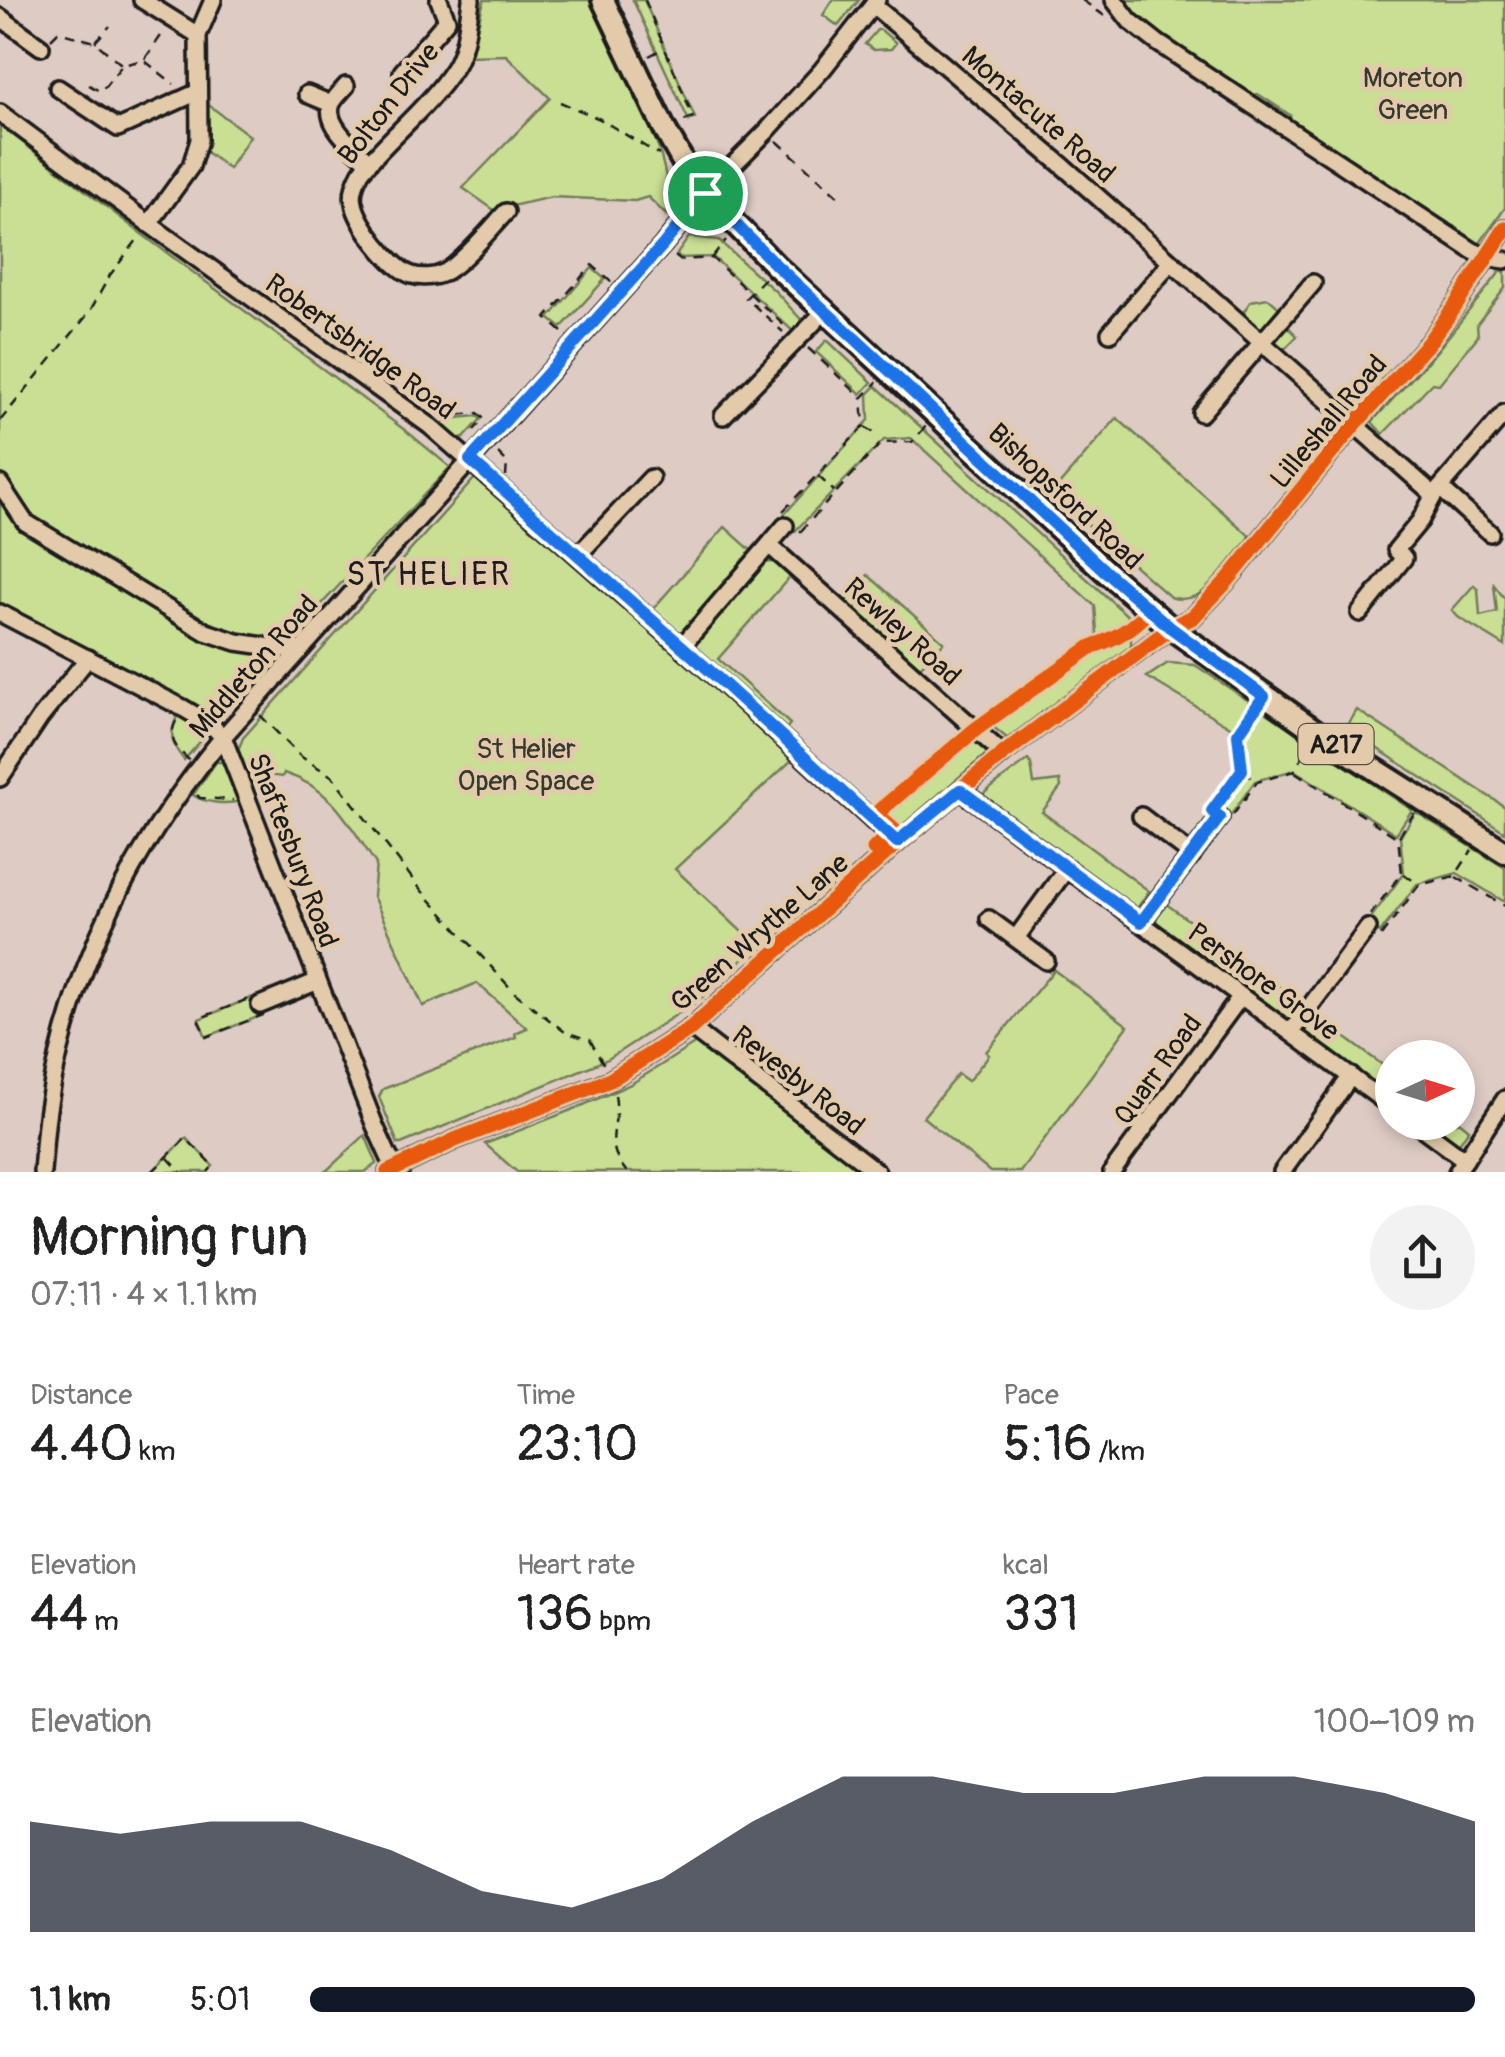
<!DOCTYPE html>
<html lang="en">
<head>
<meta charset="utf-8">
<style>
  body { margin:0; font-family:Pangolin,sans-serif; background:#f2f2f2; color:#222; height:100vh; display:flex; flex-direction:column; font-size:38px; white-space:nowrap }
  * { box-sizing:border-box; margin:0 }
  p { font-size:32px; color:#767676 }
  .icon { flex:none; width:55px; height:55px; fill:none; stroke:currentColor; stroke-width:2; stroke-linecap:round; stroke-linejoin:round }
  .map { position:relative; height:1172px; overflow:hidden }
  .drawer { display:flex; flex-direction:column; background:#fff; flex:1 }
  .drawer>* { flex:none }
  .needle { width:65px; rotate:86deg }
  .fabs { position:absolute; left:1375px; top:1040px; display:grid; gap:20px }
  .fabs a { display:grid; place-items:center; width:100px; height:100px; border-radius:50%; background:#fff; box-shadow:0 5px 15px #0003; font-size:50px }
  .pin { position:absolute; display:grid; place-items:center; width:85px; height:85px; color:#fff; margin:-42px; border:5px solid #fff; border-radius:50%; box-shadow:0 2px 10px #0007 }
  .round { display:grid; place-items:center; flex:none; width:105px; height:105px; border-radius:52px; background:#f2f2f2 }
  .head { display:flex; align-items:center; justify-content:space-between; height:170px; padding:0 30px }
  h1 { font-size:55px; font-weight:600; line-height:75px }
  .stats { display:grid; grid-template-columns:repeat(3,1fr); gap:15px; height:170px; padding:10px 30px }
  .stats div { display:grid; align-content:center }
  .stats b { font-size:50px; font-weight:600 }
  .stats small { font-size:28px; font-weight:400 }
  .stats p { font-size:28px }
  .chart { height:280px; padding:20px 30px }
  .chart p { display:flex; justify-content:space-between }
  .chart svg { width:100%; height:180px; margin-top:10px; fill:#111827; opacity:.7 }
  ul { padding:0 30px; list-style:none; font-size:32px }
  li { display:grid; grid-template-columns:160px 120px 1fr; align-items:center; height:75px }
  li i { height:25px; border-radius:12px; background:#111827 }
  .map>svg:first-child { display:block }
</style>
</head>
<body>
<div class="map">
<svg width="1505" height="1172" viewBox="0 0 1505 1172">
  <rect width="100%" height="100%" fill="#decbc4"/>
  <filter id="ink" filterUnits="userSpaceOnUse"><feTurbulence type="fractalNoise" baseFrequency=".01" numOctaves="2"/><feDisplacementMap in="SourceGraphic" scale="20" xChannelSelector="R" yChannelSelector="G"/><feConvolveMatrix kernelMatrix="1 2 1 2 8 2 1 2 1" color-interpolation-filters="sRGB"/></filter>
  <g filter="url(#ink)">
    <g fill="#c9df94" stroke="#727e58" stroke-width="2.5">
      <path d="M484 0H594C615 45 681 169 666 215L648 197 635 201 552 197 494 210 463 188 550 98 506 55 467 56 476 33Z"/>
      <polygon points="633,0 644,0 695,118 689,121"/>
      <polygon points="833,0 859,0 838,26 823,15"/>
      <polygon points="1119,0 1505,0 1505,208 1480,243 1476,243 1292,124 1290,115 1258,94 1249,96 1148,30"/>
      <polygon points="877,30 881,30 896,43 891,49 874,50 865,44"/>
      <polygon points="198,97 250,136 229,169 202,149"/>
      <polygon points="0,125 143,235 410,434 450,467 288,640 257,651 263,655 264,663 214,718 0,610"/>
      <polygon points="689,237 718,240 775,291 807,326 798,336 713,257 679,258 677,254"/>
      <polygon points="592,268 605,279 561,328 549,318"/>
      <polygon points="1505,271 1505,288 1477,324 1478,336 1439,384 1432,383 1383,434 1372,422 1436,352 1500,272"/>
      <polygon points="1268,298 1284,312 1280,318 1297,336 1279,355 1239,318 1251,301"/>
      <polygon points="827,340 872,382 861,394 816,352"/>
      <polygon points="876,386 1131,619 1131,647 1008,739 991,725 1098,646 1095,606 911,438 884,440 795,531 781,518 869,420 868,394"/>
      <polygon points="477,416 481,419 464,438 458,439 442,425 446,419"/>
      <path d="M1117 418 1251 537C1231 562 1206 609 1170 597L1052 493Z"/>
      <path d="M475 478H478L794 758 675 869 757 946 699 1000 608 1059 401 1144H398L379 1097 383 1089 516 1037 515 1033 527 1028 477 983 423 1006 373 896 376 864C348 823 334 789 284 773L282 777 245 772 238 750 243 738Z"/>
      <polygon points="725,527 753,552 682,631 676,632 652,610"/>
      <polygon points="782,561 794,572 718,659 790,724 786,729 691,645 763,563"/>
      <polygon points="868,575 944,642 917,670 843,605"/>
      <polygon points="1474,585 1478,589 1480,616 1497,612 1494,585 1505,599 1505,646 1458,617 1452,610"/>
      <polygon points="1168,663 1195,665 1412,810 1396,834 1294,770 1255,781 1228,819 1215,810 1244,769 1240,740 1242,734 1147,677"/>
      <polygon points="1357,710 1505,807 1505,832 1346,728"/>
      <path d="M178 714 204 729 205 736 184 760C170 743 169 734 178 714Z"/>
      <polygon points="976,733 990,751 897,830 881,815"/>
      <polygon points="1028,760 1031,764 1034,784 1060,781 1061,787 1042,812 1149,891 1138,907 1129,908 985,801 983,794"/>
      <path d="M216 762H225L240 801C227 805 204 803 193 795Z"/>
      <polygon points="1416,812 1505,868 1505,902 1457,873 1417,884 1380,933 1367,923 1404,873 1400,837"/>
      <polygon points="1165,903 1306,1007 1290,1027 1157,926 1156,915"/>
      <polygon points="1054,970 1128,1026 1020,1172 990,1172 923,1117 958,1074 968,1081 989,1055 986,1052"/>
      <polygon points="256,996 263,1015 206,1037 199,1019"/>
      <polygon points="1316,1016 1392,1072 1392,1101 1306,1036 1307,1028"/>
      <polygon points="696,1043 866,1172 517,1172 485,1144 579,1107 631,1084"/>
      <polygon points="1458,1120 1469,1129 1456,1148 1422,1123 1458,1122"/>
      <polygon points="365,1135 377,1163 365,1172 325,1172"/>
      <polygon points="186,1138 213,1166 208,1172 152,1172"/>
    </g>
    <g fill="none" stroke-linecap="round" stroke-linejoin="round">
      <defs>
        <g id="minor">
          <polyline points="142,0 198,35"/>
          <path d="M471 0C468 22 466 49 454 68 430 106 389 137 361 172 356 181 351 192 354 203 357 223 392 269 412 275 421 278 435 277 443 273 461 265 491 228 506 212"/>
          <polyline points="1114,0 1130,21 1158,43 1473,251 1487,257 1505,260"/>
          <polyline points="873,5 1064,167 1434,495 1505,413"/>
          <polyline points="0,17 41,47"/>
          <polyline points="402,72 447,20 439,0"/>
          <path d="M346 86C341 92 333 99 331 106 326 127 356 149 369 162"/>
          <polyline points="58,88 118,128 198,92"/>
          <polyline points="307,94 331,104"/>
          <polyline points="0,113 149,224 430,426 709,671 897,843"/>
          <polyline points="149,224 191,166 199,140 198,35 213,0"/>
          <polyline points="1110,333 1171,262"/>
          <polyline points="1201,413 1313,283"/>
          <polyline points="723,416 825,311"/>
          <polyline points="0,484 25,522 206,632 237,642 299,651"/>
          <polyline points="1440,488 1490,533"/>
          <polyline points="769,545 1003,754"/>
          <polyline points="578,555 651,478"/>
          <polyline points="0,613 183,708 210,724 223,737 375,1126 389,1157 400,1172"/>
          <polyline points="1360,613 1404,558 1396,550 1420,521 1434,495"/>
          <polyline points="682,646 785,526"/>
          <polyline points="0,778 40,718 88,658"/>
          <polyline points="960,790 1392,1107"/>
          <polyline points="1141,816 1192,855"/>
          <polyline points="989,919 1046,961"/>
          <polyline points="1141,922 1220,817"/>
          <polyline points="1016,938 1067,868"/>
          <polyline points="260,1005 318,981"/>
          <polyline points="691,1028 877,1172"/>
          <polyline points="1291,1032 1368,928"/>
          <polyline points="1414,1122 1465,1160"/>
          <path d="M42 1172C44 1149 45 1126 49 1103 72 963 134 845 223 737L663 245 705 193 766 132 822 70 877 0"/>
          <polyline points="388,1172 455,1140 610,1080 691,1028 897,843 960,790 1003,754 1171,628 1193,617 1227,581 1354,425 1429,342 1456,305 1505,229"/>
          <polyline points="1112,1172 1241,996"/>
          <polyline points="1282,1172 1351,1076"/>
          <polyline points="1457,1172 1505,1099"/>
        </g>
        <polyline id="major" points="603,0 665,130 687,169 705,193 777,267 1105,571 1171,628 1321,735 1505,852"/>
      </defs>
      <use href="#minor" stroke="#1c1c1c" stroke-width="22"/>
      <use href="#major" stroke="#1c1c1c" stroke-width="28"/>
      <g stroke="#1c1c1c" stroke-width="2.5" stroke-dasharray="10 8" stroke-linecap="butt">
        <polyline points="645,0 693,117 680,123"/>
        <polyline points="1082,0 1109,19"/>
        <polyline points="51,39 58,32 95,42 121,64"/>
        <polyline points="95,42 110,26"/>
        <polyline points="649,56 664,48"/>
        <polyline points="145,61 174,84"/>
        <polyline points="89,85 101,92 122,65 144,60 163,33"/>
        <polyline points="560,102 600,119 659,155"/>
        <polyline points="777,141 839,197"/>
        <polyline points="675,256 680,260 712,258 788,329"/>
        <polyline points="712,257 726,240"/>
        <polyline points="765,278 746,298 783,332"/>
        <polyline points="562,332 546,318 592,265 611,282"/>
        <polyline points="808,348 861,397"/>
        <polyline points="440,416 478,413 484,419 474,430"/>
        <polyline points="0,421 89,313 110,275 141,235"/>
        <polyline points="865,427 880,437"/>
        <polyline points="498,453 507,462 506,476"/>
        <polyline points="818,476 834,491"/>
        <polyline points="783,511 864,426 862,398 877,382"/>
        <polyline points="800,532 881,443 912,442 926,426"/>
        <polyline points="260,715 300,756 333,777 422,891 515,993 565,1032 590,1040 604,1065"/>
        <path d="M176 721C167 739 176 748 189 760"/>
        <polyline points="1243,771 1256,782"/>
        <polyline points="1295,772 1398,838"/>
        <polyline points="197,795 200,798 233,800"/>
        <polyline points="1218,803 1242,770 1238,734 1255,710"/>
        <polyline points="1233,815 1257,782 1294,771 1308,747"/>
        <polyline points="1404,874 1418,884"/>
        <polyline points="1456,877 1505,906"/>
        <polyline points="1370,915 1402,873 1398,838 1414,813"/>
        <polyline points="1381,936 1419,885 1455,876 1472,850"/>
        <polygon points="256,996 263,1015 206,1037 198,1019"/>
        <path d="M615 1095C621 1128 601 1142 627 1172"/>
        <polyline points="168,1158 181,1172"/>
        <polyline points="152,1172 186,1138 213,1166 208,1172"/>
      </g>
      <use href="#minor" stroke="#e3caab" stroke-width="15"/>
      <use href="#major" stroke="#e3caab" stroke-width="20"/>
      <defs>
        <g id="cycleway">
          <path d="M874 849 894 830 877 815 878 812 976 729 1091 647C1116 638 1131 630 1150 610"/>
          <polyline points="388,1172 455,1140 610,1080 691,1028 897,843 960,790 1003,754 1171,628 1193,617 1227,581 1354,425 1429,342 1456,305 1505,229"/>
        </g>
      </defs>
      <use href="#cycleway" stroke="#e3caab" stroke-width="21"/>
      <use href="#cycleway" stroke="#e8590c" stroke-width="15"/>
    </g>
  </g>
  <g fill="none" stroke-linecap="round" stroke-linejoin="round" filter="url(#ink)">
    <defs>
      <polygon id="route" points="705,193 777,266 1105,571 1171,628 1264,696 1238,734 1242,770 1212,811 1220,817 1141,922 960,790 897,842 710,671 470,460 663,245"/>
    </defs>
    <use href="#route" stroke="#fff" stroke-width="20"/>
    <use href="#route" stroke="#1a73e8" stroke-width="12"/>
  </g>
  <g text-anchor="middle" stroke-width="9" stroke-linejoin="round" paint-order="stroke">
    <rect fill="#e3caab" stroke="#585047" stroke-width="2.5" x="1298.5" y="724" width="75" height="40" rx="8"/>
    <g font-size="25" font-weight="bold" fill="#1c1c1c">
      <text x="1336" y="753">A217</text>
    </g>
    <g font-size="28" fill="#36392e" stroke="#e3caab">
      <text x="1413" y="87">Moreton<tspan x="1413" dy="32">Green</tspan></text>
      <text x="526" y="758">St Helier<tspan x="526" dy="32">Open Space</tspan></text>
    </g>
    <g font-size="28" fill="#1c1c1c" stroke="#e3caab">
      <text transform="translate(388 103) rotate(-52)" y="10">Bolton Drive</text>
      <text transform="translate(1039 114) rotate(41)" y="10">Montacute Road</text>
      <text transform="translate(361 346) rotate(36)" y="10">Robertsbridge Road</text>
      <text transform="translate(1328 421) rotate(-50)" y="10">Lilleshall Road</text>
      <text transform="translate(1066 496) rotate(43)" y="10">Bishopsford Road</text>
      <text transform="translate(903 631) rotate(42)" y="10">Rewley Road</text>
      <text transform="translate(253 666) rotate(-49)" y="10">Middleton Road</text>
      <text transform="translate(294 850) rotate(69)" y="10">Shaftesbury Road</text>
      <text transform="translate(759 932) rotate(-41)" y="10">Green Wrythe Lane</text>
      <text transform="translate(1264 981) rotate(36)" y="10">Pershore Grove</text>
      <text transform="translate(1157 1069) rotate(-54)" y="10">Quarr Road</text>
      <text transform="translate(799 1080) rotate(38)" y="10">Revesby Road</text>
    </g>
    <g font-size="32" letter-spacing="2.5" fill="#1c1c1c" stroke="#e3caab">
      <text x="429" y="585">ST HELIER</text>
    </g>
  </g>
</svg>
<div class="fabs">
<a><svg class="needle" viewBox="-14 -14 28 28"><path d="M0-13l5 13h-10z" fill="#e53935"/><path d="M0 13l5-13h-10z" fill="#767676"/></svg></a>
</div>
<div class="pin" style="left:705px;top:193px;background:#1e9e55"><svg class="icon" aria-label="arrive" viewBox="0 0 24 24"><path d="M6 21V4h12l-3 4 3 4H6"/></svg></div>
</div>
<section class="drawer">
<div class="head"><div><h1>Morning run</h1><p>07:11 · 4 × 1.1 km</p></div><a class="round"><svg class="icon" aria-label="share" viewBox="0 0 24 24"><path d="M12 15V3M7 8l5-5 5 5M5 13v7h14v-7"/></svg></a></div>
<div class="stats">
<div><p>Distance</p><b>4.40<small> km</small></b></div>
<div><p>Time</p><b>23:10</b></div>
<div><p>Pace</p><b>5:16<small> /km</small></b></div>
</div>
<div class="stats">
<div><p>Elevation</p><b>44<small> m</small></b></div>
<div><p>Heart rate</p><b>136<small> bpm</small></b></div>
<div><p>kcal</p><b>331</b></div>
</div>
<div class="chart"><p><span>Elevation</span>100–109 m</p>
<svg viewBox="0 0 160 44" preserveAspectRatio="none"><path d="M0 44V17L10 20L20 17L30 17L40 24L50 34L60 38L70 31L80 17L90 6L100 6L110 10L120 10L130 6L140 6L150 10L160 17V44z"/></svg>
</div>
<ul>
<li><b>1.1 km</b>5:01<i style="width:100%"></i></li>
</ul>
</section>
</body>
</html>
